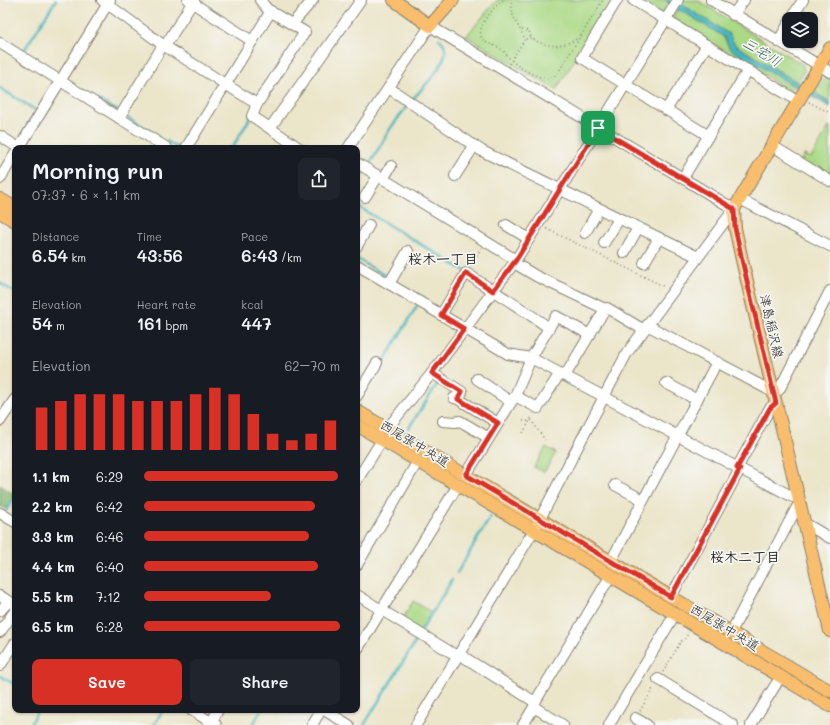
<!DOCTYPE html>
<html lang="en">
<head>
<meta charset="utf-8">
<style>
  body { margin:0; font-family:Mali,"Klee One",sans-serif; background:#20242c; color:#f1f3f6; height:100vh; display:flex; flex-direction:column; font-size:15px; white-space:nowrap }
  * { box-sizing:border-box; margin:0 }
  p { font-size:13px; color:#9ea1a6 }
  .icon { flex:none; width:22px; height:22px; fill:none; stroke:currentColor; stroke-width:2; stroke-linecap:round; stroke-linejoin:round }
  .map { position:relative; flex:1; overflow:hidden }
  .side { position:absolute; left:12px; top:145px; width:348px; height:568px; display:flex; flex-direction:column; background:#171b24; border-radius:8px; box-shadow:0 1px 3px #0004 }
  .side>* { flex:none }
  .buttons { position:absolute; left:782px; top:12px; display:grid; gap:8px }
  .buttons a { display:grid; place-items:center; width:36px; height:36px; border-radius:8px; background:#171b24; box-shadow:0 1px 3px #0004; font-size:20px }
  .pin { position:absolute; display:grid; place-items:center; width:34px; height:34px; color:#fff; margin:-17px; border-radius:8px; box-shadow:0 2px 6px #0006 }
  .round { display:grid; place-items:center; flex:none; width:42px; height:42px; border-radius:8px; background:#20242c }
  .summary { display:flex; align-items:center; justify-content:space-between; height:68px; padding:0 20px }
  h1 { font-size:22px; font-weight:600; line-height:30px }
  .figures { display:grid; grid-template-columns:repeat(3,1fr); gap:6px; height:68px; padding:4px 20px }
  .figures div { display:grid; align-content:center }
  .figures b { font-size:17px; font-weight:600 }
  .figures small { font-size:11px; font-weight:400 }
  .figures p { font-size:11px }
  .chart { height:112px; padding:8px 20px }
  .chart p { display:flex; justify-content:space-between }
  .chart svg { width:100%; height:72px; margin-top:4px; stroke:#d93025; stroke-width:6 }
  .button { display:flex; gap:8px; margin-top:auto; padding:8px 20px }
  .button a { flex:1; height:46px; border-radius:8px; background:#d93025; color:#fff; font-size:16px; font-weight:600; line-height:46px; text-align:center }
  .button a+a { background:#20242c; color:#f1f3f6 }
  ul { padding:0 20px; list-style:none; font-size:13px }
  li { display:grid; grid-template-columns:64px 48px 1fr; align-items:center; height:30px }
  li i { height:10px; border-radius:5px; background:#d93025 }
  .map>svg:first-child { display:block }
</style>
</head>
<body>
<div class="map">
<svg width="830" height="725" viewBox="0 0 830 725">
  <rect width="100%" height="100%" fill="#f6f6f2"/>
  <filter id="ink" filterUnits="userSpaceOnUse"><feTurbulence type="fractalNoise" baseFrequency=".025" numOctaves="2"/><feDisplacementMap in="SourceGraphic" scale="8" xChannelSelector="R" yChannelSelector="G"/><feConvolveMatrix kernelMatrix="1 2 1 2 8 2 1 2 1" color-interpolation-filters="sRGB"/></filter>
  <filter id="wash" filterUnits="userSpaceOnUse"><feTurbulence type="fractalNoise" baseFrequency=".012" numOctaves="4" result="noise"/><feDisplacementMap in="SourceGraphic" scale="16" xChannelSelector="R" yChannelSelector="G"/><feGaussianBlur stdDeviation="0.9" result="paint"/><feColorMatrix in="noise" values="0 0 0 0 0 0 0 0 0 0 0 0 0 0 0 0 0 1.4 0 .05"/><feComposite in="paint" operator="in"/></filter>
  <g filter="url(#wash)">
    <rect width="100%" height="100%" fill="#ebe5c9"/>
    <g fill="#abd986" stroke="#647a51">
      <polygon points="497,0 612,0 556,90 466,36"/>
      <polygon points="639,0 665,0 670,4 666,12 662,14"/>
      <polygon points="683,0 697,0 803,65 804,71 797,82 735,45 729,34 687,8 681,3"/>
      <polygon points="677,10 682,10 724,37 730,49 794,86 790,91 672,18"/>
      <polygon points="826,75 830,76 830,102 815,93"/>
      <polygon points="829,127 830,127 830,177 801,160 804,155 811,158"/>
      <polygon points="546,447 556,453 544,472 534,467"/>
      <polygon points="413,601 431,612 420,631 402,620"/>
    </g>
    <polygon fill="#88b973" stroke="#526a48" points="0,485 15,495 6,509 0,506"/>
    <polygon fill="#47b6bf" stroke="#32696e" points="665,0 675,0 729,34 735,45 830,102 830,107 730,49 724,37 682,11 677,10"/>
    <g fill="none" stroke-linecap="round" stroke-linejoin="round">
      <g stroke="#47b6bf" stroke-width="2.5">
        <polyline points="23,52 56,0"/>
        <polyline points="0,88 37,111"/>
        <polyline points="99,100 118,111"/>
        <path d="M412 100C423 87 460 53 439 39"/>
        <polyline points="124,115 158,136"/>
        <polyline points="167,141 177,148"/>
        <polyline points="232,148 250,118"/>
        <polyline points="368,167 390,129 407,106"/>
        <polyline points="357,180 364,172"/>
        <polyline points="357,206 465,271"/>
        <polyline points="357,259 386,276"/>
        <polyline points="0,283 15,293"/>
        <polyline points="381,366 417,306"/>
        <polyline points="408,429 440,380"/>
        <polyline points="6,511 15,497"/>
        <polyline points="615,571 674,606"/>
        <polyline points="457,573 491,516"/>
        <polyline points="696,619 749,651"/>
        <polyline points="421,631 452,580"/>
        <polyline points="1,676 15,685"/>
        <polyline points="30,725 38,710"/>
        <polyline points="154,725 163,710"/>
        <polyline points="253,725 261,710"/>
        <polyline points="364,725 419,636"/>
      </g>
    </g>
  </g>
  <g filter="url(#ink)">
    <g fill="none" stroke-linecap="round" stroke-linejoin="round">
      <defs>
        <g id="minor">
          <polyline points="102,0 163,45 257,104 252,116 299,148"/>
          <polyline points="188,0 252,41"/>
          <polyline points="617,0 582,58 709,136"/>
          <polyline points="633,0 798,101"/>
          <polyline points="711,0 830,72"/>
          <polyline points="733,15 744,0"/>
          <polyline points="791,19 803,0"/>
          <polyline points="292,24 313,0"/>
          <polyline points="778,42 789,23"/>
          <polyline points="0,43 167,148"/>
          <polyline points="165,46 194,0"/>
          <polyline points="389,88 482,151 698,257"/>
          <polyline points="257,104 305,32 268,10 260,0"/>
          <polyline points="666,110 707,45"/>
          <polyline points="119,118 163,45"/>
          <polyline points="270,128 361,0"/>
          <polyline points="0,136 19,148"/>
          <polyline points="771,145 830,181"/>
          <polyline points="19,148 110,0"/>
          <polyline points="186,148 271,11"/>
          <polyline points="348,148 430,26 734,209 627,353 534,530 416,725"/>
          <polyline points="357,163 516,260"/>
          <polyline points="455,176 474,146"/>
          <polyline points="683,178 748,70"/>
          <polyline points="0,179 15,154"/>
          <polyline points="383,179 391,166"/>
          <polyline points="365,197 378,176"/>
          <polyline points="740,199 830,246"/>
          <polyline points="506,225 529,239"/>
          <polyline points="585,233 599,209"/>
          <polyline points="604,243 619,219"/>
          <polyline points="357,246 369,225"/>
          <polyline points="624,253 638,228"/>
          <polyline points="514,263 536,276 605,309 607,308 644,330"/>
          <polyline points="644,263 659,238"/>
          <polyline points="357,265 508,354 531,358 793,497 799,496"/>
          <polyline points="389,284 408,251"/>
          <path d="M441 315 466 273C494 292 522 308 549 328"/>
          <polyline points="647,325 773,392 779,390 830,291"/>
          <polyline points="432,373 462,392 458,399"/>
          <polyline points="565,376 605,309"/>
          <polyline points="477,379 511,402"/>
          <polyline points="666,383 697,400"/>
          <polyline points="357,396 377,363"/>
          <polyline points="515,396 538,408 560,373"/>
          <polyline points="454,398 458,399 498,423"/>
          <polyline points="0,421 15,399"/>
          <polyline points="443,421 455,422 460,421 489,438"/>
          <polyline points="387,429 432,373 514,263 678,0"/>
          <polyline points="737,468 770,408 776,403"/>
          <polyline points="466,475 515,396 531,358 556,316 590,335"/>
          <polyline points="357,480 382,440"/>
          <polyline points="615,485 643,500"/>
          <polyline points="0,513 15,522"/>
          <polyline points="806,524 830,538"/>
          <polyline points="611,561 717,362"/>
          <polyline points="357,565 418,461"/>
          <polyline points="357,595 457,656"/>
          <polyline points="0,596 15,605"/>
          <polyline points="671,597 740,469"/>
          <polyline points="0,611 9,601"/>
          <polyline points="0,632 15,611"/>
          <polyline points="731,632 797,507 801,505"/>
          <polyline points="357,650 458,485"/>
          <polyline points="459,654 535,702 534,707 563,725"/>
          <polyline points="0,666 15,643"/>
          <polyline points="658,679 733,725"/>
          <polyline points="535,702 611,575"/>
          <polyline points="191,710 216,725"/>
          <polyline points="324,710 349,725"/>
          <polyline points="635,718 647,725"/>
          <polyline points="210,725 218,710"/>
          <polyline points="312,725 321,710"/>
          <polyline points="523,725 534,707"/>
          <polyline points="609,725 675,614"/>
          <polyline points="751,725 781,676"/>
        </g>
        <g id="major">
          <polyline points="394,0 430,26 453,0"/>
          <polyline points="830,48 734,209 735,228 742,260 830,631"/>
          <polyline points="0,199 15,208"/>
          <polyline points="0,212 15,221"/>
          <polyline points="357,411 830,691"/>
          <polyline points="357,425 830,706"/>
        </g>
      </defs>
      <use href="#minor" stroke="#848072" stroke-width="12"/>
      <use href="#major" stroke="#848072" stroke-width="14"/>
      <g stroke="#848072" stroke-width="1.5" stroke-dasharray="1 3" stroke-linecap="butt">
        <path d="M503 0C494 7 478 24 481 36 483 44 494 44 501 49 505 52 507 56 511 60 521 69 546 85 557 74L603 0"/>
        <polyline points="522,30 529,31 531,38"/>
        <path d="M526 39 531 38C547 48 562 48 578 38"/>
        <polyline points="509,64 525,39 513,16 511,0"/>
        <polyline points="809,102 830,113"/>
        <polyline points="547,229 665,287"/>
        <polyline points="471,266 481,248"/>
        <polyline points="531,420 545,440"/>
        <polyline points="523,421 529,421"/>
        <polyline points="523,433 532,417"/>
        <polyline points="663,672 681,641 684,640 689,632"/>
        <polyline points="640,711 654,687"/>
      </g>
      <use href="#minor" stroke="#fff" stroke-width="10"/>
      <use href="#major" stroke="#f9be6d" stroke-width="12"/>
    </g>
  </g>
  <g fill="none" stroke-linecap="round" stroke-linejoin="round" filter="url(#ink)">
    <defs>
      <polygon id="route" points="598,128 734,209 735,228 742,260 776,403 770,408 737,468 740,469 671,597 466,475 498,423 458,399 462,392 432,373 464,329 441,315 466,273 493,291 516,260"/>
    </defs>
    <use href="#route" stroke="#fff" stroke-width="8"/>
    <use href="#route" stroke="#d93025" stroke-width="5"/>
  </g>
  <g text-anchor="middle" stroke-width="3.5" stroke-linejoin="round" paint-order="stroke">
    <g font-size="13" fill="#1c1c1c" stroke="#f6f6f2">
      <text transform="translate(772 326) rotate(77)" y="5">津島稲沢線</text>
      <text transform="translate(415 443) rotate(31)" y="5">西尾張中央道</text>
      <text transform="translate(725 627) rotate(31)" y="5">西尾張中央道</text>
    </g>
    <g font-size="14" font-style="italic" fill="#2d5a5d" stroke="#f6f6f2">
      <text transform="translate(762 52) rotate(31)" y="5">三宅川</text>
    </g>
    <g font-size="14" font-weight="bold" fill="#1c1c1c" stroke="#f6f6f2">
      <text x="443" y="264">桜木一丁目</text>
      <text x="745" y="562">桜木二丁目</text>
    </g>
  </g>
</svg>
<div class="buttons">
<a><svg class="icon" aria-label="layers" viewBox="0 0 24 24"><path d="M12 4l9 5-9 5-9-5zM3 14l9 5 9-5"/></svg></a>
</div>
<div class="pin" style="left:598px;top:128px;background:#1e9e55"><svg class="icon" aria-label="arrive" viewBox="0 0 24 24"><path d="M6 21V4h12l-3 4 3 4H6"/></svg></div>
<section class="side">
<div class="summary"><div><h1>Morning run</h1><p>07:37 · 6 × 1.1 km</p></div><a class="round"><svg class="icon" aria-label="share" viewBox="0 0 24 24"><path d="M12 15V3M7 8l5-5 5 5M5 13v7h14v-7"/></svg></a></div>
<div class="figures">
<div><p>Distance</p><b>6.54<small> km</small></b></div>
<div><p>Time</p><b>43:56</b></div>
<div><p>Pace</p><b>6:43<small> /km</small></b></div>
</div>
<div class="figures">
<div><p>Elevation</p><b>54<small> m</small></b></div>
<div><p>Heart rate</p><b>161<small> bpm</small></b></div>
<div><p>kcal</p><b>447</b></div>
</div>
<div class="chart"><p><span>Elevation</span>62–70 m</p>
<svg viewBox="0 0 160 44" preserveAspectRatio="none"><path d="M5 44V18M15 44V14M25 44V10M35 44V10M45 44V10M55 44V14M65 44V14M75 44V14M85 44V10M95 44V6M105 44V10M115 44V22M125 44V34M135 44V38M145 44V34M155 44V26"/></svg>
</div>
<ul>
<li><b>1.1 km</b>6:29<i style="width:99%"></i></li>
<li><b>2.2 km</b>6:42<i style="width:87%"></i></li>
<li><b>3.3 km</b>6:46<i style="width:84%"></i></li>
<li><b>4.4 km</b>6:40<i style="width:89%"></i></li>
<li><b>5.5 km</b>7:12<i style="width:65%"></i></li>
<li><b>6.5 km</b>6:28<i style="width:100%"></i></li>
</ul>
<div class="button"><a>Save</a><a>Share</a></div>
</section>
</div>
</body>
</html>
